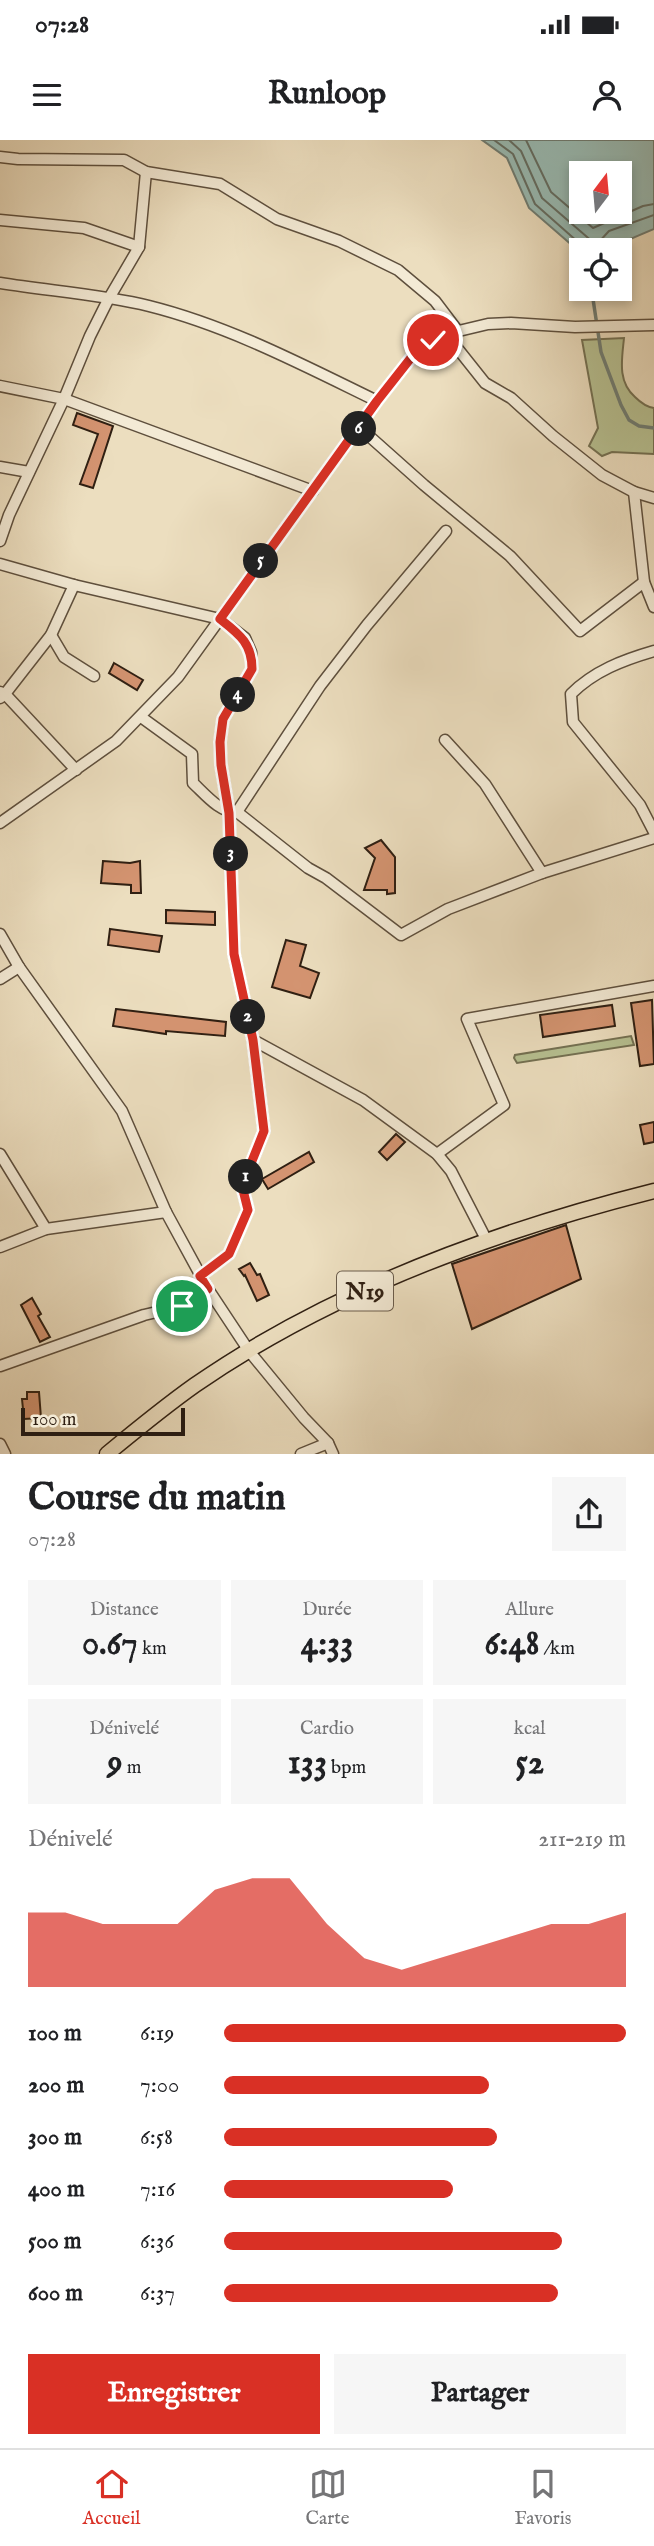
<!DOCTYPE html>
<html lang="fr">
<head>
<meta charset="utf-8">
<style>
  body { margin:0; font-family:"IM FELL English",serif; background:#f6f6f6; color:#202124; height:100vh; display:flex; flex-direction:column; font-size:26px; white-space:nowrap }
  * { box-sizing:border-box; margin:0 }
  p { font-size:23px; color:#757577 }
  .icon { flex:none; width:38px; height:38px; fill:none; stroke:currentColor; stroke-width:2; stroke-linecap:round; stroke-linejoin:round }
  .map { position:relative; height:1314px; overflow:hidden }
  .sheet { display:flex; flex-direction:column; background:#fff; flex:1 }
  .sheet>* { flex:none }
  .needle { width:46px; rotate:16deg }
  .controls { position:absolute; left:569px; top:21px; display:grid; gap:14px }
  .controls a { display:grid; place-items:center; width:63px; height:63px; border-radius:0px; background:#fff; box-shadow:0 4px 10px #0003; font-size:35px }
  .scale { position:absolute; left:21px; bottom:18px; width:164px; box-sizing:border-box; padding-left:7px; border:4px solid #2f1f12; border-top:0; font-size:19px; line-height:24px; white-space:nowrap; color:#2f1f12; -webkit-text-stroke:5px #f3ead5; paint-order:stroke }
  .pin { position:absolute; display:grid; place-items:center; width:60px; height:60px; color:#fff; margin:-30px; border:4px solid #fff; border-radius:50%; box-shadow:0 2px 7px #0007 }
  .km { position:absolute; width:35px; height:35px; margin:-18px; border-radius:50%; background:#222; color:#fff; font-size:19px; line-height:35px; text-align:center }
  .round { display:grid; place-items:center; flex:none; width:74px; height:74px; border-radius:0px; background:#f6f6f6 }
  .headline { display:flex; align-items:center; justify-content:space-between; height:119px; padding:0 28px }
  h1 { font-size:38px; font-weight:800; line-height:52px }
  .figures { display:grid; grid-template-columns:repeat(3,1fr); gap:10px; height:119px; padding:7px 28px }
  .figures div { display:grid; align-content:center; border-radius:0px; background:#f6f6f6; text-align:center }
  .figures b { font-size:35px; font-weight:800 }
  .figures small { font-size:19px; font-weight:400 }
  .figures p { font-size:19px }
  .chart { height:196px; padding:14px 28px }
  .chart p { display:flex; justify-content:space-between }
  .chart svg { width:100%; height:126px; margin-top:7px; fill:#d93025; opacity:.7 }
  .cta { display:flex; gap:14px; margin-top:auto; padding:14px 28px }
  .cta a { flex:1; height:80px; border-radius:0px; background:#d93025; color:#fff; font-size:28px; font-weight:800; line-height:80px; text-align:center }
  .cta a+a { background:#f6f6f6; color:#202124 }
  ul { padding:0 28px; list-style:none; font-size:23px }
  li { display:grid; grid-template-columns:112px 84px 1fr; align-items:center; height:52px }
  li i { height:18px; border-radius:9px; background:#d93025 }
  .status { display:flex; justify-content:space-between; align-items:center; height:49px; padding:0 35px; background:#fff; direction:ltr }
  .status svg { height:19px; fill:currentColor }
  header { display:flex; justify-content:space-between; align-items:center; height:91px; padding:0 28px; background:#fff; font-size:32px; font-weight:800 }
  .dock { display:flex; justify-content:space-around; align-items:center; height:98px; border-top:2px solid #e0e0e0; background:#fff; font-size:19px; color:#757577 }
  .dock a { display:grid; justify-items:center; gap:4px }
  .dock .on { color:#d93025 }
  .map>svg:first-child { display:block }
</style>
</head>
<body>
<div class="status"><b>07:28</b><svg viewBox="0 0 49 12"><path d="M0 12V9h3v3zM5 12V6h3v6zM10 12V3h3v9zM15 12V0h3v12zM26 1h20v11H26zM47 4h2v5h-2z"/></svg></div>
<header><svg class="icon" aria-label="menu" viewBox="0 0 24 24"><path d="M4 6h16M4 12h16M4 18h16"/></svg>Runloop<svg class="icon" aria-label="person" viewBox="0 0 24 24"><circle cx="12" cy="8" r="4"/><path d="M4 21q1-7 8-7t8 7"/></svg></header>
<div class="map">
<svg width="654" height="1314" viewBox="0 0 654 1314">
  <rect width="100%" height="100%" fill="#ecdebf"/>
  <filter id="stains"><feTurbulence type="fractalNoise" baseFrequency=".00286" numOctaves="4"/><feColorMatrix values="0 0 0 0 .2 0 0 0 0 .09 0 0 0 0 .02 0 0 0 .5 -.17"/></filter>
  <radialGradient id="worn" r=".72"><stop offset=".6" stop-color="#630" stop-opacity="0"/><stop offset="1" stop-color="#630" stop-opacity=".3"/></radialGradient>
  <g fill="#b7c192" stroke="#737052" stroke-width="2">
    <path d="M624 198C622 219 617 241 635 257 641 263 646 267 654 268V314L612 312 602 316 589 306 598 288 582 200Z"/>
    <polygon points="631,896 634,905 517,923 514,918 515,915"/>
  </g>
  <path fill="#99bcb5" stroke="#6f7d74" stroke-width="2" fill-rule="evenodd" d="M482 0H654V89L616 105 610 110H581V113L529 68 507 18ZM581 33H620V72H581Z"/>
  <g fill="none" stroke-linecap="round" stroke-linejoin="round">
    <g stroke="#646e64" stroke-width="2">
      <polyline points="494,0 513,14 535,64 587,110"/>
      <polyline points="509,0 521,11 542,58 594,103 598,103 609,91 654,75"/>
      <polyline points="526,0 551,52 593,88 643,66 654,64"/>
    </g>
    <polyline stroke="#6f7d74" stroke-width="3.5" points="589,149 593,159 601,212 621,265 629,280 639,286 654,288"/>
  </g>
  <g fill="#d49471" stroke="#2f1f12" stroke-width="2">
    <polygon points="77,273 113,286 93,348 80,344 98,294 73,285"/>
    <polygon points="114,523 143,540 137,550 109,533"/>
    <polygon points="381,700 395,717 395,753 387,754 387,750 364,750 375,718 365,708"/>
    <polygon points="103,721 130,723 140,721 141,753 131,753 131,745 101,743"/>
    <polygon points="166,770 215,772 215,785 166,783"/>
    <polygon points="110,789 162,796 159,812 108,805"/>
    <polygon points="286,800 306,805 300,826 319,833 310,858 272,847"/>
    <polygon points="652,860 654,924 640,926 631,863"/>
    <polygon points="612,865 615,886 543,897 540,875"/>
    <polygon points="116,869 226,882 225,896 166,891 166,894 113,886"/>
    <polygon points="654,982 654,1002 644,1004 640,985"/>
    <polygon points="396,994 405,1002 387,1020 379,1012"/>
    <polygon points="309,1012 314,1022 268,1049 262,1039"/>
    <polygon points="566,1085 581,1139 472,1189 452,1124"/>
    <polygon points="250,1123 257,1135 260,1134 269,1155 257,1161 245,1135 244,1136 239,1129"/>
    <polygon points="32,1158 41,1174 38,1176 50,1197 40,1202 21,1165"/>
    <polygon points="27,1252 39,1252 41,1278 24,1279 22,1259 27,1259"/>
  </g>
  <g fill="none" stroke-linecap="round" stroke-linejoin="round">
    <defs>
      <g id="minor">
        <polyline points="0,17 18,19 124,20 146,32 220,44 277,79 339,101 398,130 435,161 457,190"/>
        <polyline points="0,80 84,88 139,107"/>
        <path d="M0 143C49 151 101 154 149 166 229 186 303 225 377 261"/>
        <polyline points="446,194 485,243 511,258 553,296 602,335 634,352 654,358"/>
        <polyline points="0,246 64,259 313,351"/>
        <polyline points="360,288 424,345 510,416 580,491 644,442"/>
        <polyline points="0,327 29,332"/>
        <polyline points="634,352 644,442 654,467"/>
        <polyline points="0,401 9,375 64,259 90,196 108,160 139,107 146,32"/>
        <polyline points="0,424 74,445 220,479 245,498 251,512 252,529 223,579 220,602 221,625 229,673 234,814 253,900 264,991 242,1046 248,1070 229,1114 200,1136"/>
        <polyline points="51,495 64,517 94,536"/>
        <path d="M654 511C623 520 594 531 571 554L573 582 640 665 654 692"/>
        <polyline points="0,552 5,554 76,630"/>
        <polyline points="0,558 5,554 51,495 74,445"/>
        <path d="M141 577 192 614 193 643C205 654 220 673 237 672L308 728 326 738 401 795 448 769 542 733 654 698"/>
        <polyline points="445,600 485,644 542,733"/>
        <polyline points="237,672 320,546 367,485 446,391"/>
        <polyline points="0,683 116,601 178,537 377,261 414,214 446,194 488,184 511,183 575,187 654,185"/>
        <polyline points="0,794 19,827 122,971 166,1072 208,1149 249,1211 304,1278 328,1303 333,1314"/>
        <polyline points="0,839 19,827"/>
        <polyline points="253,900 363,960 437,1014 451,1031 487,1101"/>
        <polyline points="0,1014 46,1089"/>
        <polyline points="437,1014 504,965 467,879 654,846"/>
        <polyline points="0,1107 46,1089 166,1072"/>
        <polyline points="0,1226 144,1175 182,1166 208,1149"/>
        <polyline points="0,1304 5,1314"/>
        <polyline points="301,1314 328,1303"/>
      </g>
      <path id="major" d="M107 1314C136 1290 164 1267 195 1245 332 1150 494 1091 654 1051"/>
    </defs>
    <use href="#minor" stroke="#5e4f3d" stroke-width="13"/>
    <use href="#major" stroke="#2f1f12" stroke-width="17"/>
    <use href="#minor" stroke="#f3ead5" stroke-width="10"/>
    <use href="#major" stroke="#ecdebf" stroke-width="14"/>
  </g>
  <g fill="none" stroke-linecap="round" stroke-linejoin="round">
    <defs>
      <path id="route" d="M182 1166 208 1149 200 1136 229 1114 248 1070 242 1046 264 991 253 900 234 814 229 673 221 625 220 602 223 579 252 529C252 503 239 494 220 479L377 261 414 214 433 200"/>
    </defs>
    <use href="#route" stroke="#fff" stroke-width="14"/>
    <use href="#route" stroke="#d93025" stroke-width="9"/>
  </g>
  <g text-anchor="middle" stroke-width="7" stroke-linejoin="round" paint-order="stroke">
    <rect fill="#f3ead5" stroke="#6a5c4c" stroke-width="2" x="337" y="1131.5" width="56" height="39" rx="5"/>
    <g font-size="23" font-weight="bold" fill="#2f1f12">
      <text x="365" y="1159">N19</text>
    </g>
  </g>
  <rect width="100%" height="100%" filter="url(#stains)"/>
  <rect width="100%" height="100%" fill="url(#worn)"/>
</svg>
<div class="controls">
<a><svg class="needle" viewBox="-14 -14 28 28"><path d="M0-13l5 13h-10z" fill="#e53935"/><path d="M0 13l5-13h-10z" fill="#757577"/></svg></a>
<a><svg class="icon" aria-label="locate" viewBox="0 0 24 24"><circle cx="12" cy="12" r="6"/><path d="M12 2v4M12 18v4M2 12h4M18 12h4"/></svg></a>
</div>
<div class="scale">100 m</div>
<div class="pin" style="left:182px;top:1166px;background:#1e9e55"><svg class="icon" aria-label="arrive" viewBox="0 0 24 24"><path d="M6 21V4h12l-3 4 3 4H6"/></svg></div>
<div class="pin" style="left:433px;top:200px;background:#d93025"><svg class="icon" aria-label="check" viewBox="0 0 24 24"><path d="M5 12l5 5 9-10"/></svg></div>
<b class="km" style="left:246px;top:1037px">1</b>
<b class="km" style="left:248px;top:877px">2</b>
<b class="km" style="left:231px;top:714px">3</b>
<b class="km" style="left:238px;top:555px">4</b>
<b class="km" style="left:261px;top:421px">5</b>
<b class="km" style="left:359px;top:289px">6</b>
</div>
<section class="sheet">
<div class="headline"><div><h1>Course du matin</h1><p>07:28</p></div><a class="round"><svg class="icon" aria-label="share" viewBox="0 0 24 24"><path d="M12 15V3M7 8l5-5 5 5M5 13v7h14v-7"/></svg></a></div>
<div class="figures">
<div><p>Distance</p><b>0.67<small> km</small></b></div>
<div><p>Durée</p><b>4:33</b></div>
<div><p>Allure</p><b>6:48<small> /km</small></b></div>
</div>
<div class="figures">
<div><p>Dénivelé</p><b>9<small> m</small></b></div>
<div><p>Cardio</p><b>133<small> bpm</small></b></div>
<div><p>kcal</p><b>52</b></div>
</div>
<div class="chart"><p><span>Dénivelé</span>211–219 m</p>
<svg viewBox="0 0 160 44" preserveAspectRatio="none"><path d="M0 44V18L10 18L20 22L30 22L40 22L50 10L60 6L70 6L80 22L90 34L100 38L110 34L120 30L130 26L140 22L150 22L160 18V44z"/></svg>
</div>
<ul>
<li><b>100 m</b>6:19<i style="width:100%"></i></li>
<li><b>200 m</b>7:00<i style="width:66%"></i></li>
<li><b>300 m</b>6:58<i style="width:68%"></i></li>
<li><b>400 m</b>7:16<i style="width:57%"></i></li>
<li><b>500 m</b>6:36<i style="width:84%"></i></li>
<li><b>600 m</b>6:37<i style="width:83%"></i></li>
</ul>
<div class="cta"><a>Enregistrer</a><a>Partager</a></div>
</section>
<nav class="dock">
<a class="on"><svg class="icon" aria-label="home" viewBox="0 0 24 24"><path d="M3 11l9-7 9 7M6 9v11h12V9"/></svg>Accueil</a>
<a><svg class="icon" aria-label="map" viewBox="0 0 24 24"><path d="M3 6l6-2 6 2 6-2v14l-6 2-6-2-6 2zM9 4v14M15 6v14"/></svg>Carte</a>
<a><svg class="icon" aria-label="saved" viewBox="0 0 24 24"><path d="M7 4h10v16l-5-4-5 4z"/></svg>Favoris</a>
</nav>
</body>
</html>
